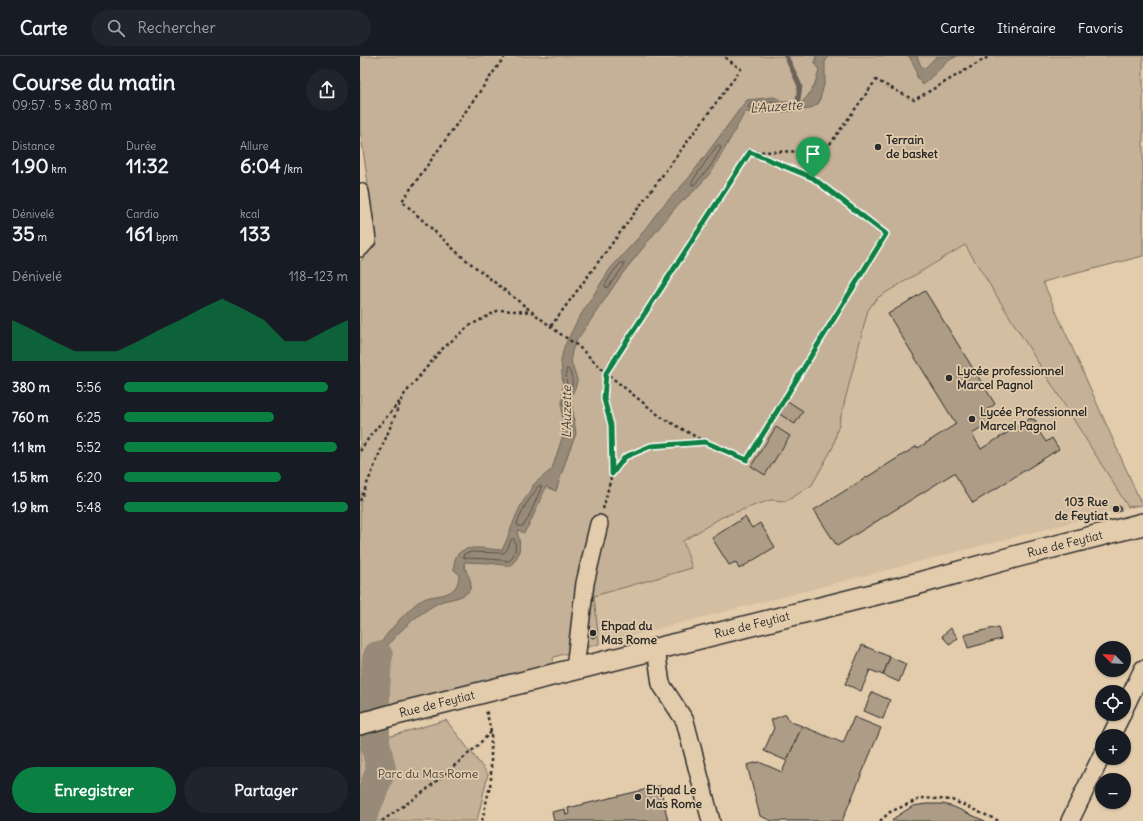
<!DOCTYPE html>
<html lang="fr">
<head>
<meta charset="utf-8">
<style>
  body { margin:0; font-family:Delius,sans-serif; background:#20242c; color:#f1f3f6; height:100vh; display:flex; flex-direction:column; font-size:15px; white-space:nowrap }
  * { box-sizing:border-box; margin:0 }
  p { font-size:13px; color:#9ea1a6 }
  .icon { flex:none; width:22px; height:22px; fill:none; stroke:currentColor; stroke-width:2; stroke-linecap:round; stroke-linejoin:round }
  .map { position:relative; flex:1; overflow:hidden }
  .details { display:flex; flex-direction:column; background:#171b24; width:360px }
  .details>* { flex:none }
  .needle { width:26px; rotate:295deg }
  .fabs { position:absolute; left:735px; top:585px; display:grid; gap:8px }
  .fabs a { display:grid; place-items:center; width:36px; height:36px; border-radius:50%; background:#171b24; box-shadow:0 1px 3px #0004; font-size:20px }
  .pin { position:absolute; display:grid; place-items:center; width:34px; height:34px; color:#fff; margin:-41px -17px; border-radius:50% 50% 50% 0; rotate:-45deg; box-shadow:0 0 4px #0007 }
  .pin .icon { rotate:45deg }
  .round { display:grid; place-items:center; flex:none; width:42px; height:42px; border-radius:21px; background:#20242c }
  .summary { display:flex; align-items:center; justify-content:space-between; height:68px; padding:0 12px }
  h1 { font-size:22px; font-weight:700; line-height:30px }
  .metrics { display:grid; grid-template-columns:repeat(3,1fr); gap:6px; height:68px; padding:4px 12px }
  .metrics div { display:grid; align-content:center }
  .metrics b { font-size:20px; font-weight:700 }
  .metrics small { font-size:11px; font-weight:400 }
  .metrics p { font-size:11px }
  .chart { height:112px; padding:8px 12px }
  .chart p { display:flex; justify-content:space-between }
  .chart svg { width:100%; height:72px; margin-top:4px; fill:#0b8043; opacity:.7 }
  .button { display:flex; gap:8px; margin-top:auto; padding:8px 12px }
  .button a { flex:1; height:46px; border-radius:24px; background:#0b8043; color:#fff; font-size:16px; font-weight:700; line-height:46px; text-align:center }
  .button a+a { background:#20242c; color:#f1f3f6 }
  ul { padding:0 12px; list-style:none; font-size:13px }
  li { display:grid; grid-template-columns:64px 48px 1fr; align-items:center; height:30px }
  li i { height:10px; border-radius:5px; background:#0b8043 }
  header { display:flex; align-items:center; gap:24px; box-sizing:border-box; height:56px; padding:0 20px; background:#171b24; border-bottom:1px solid #363941 }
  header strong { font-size:19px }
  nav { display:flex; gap:22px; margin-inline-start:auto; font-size:14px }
  .search { width:280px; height:36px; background:#20242c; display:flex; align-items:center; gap:10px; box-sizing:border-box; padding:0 14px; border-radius:22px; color:#9ea1a6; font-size:15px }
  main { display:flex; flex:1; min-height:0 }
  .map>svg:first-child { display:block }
</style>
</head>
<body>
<header>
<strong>Carte</strong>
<div class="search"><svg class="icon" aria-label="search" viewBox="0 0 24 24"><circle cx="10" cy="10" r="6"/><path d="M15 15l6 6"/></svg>Rechercher</div>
<nav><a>Carte</a><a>Itinéraire</a><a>Favoris</a></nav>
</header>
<main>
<section class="details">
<div class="summary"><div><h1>Course du matin</h1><p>09:57 · 5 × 380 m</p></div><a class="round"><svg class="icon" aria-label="share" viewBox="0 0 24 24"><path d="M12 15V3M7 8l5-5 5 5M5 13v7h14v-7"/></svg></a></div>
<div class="metrics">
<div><p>Distance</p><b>1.90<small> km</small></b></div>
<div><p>Durée</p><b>11:32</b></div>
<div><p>Allure</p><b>6:04<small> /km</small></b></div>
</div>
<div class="metrics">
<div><p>Dénivelé</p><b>35<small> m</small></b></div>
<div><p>Cardio</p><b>161<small> bpm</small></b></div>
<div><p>kcal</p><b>133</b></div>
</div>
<div class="chart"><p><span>Dénivelé</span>118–123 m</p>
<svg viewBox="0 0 160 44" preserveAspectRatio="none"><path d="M0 44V19L10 25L20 32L30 38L40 38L50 38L60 32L70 25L80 19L90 12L100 6L110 12L120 19L130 32L140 32L150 25L160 19V44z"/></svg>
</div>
<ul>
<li><b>380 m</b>5:56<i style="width:91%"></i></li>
<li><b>760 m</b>6:25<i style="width:67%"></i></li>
<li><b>1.1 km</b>5:52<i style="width:95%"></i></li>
<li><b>1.5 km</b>6:20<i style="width:70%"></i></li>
<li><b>1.9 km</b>5:48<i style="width:100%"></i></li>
</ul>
<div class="button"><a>Enregistrer</a><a>Partager</a></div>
</section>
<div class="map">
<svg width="783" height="765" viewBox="0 0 783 765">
  <rect width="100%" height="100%" fill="#e3ccac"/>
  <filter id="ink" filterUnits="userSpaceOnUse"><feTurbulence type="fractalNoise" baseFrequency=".025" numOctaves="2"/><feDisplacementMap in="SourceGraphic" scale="8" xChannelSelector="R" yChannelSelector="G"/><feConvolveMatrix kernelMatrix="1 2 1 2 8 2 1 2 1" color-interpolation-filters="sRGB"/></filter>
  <g filter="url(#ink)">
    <polygon fill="#d3bea1" points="606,189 768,452 239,588 233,540 331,512 323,485 362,461 410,444 427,445 473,390 508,254 517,242"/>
    <g fill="#c5b197" stroke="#786e61">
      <polygon points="0,0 783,0 783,200 683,226 782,449 768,451 605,189 517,242 508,254 473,391 452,429 427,445 410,444 362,461 323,485 332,512 234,540 239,588 194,601 191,611 0,663 0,206 16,183 0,73"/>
      <polygon points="86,664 128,718 117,765 0,765 0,689"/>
    </g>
    <g fill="#988a78" stroke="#6c6459">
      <path d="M456 0H469L465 6V25L459 47 450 53 414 57 385 56 353 114 334 135 315 152 262 218 217 284C211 295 209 302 214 315 215 318 217 321 217 324 217 331 212 336 211 342L216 378 209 395 196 435 186 431 171 465 164 477 158 474C157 478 158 479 159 483 161 494 158 503 150 510L129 507 106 506 104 507C104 515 114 525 110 533 107 541 91 543 83 545 67 551 36 576 27 591 24 595 22 601 21 605 17 616 19 628 19 638L13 641C12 627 10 611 15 598 19 585 48 552 60 545 69 539 81 541 90 536 97 532 99 525 99 518L94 514C92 484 122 493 142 494 150 478 154 461 163 446 166 440 172 436 173 429L192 413 203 379 202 350 203 329 201 305 204 291 217 265 250 213 279 181 300 153 328 123 382 50 387 44 414 41 422 45 440 48C452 37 455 29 459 14L455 7Z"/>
      <polygon points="549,0 557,0 560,8 564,13 577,0 597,0 588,5 563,29 557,21 555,11"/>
      <path d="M20 683C22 694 26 706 26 717 26 734 15 751 8 765H0V745L13 729 15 721 16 709 12 684Z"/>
    </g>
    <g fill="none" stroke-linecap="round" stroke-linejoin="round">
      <g stroke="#57514a" stroke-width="1">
        <polygon points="413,45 420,49 420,51 413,53 390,52 388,51 390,48"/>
        <polygon points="357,90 360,90 361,92 350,111 335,128 332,129 332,126"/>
        <polygon points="261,207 264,207 264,210 248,231 246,232 245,229 253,216"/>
        <path d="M207 313 209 314C212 321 215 328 209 334L207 332 206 315Z"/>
        <polygon points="179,430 181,430 181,432 168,463 163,470 158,470 157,468 158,465 166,448 176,434 177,431"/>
        <path d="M152 483H154C157 491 155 500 149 505L130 503 105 502 103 501 104 498 110 496 143 497 146 495Z"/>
        <polyline points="0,747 4,746 13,736 16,737 16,739 5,762 5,765"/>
      </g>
      <polyline stroke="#6c6459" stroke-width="5" points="426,0 440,30 437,50"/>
      <polyline stroke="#988a78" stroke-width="30" points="0,765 12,737 21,713 15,687 15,635 17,603 18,600"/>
    </g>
    <g fill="#ad9d86" stroke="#2b2b2b">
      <polygon points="565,235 635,348 625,355 632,366 612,378 621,393 671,362 672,364 674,363 677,366 674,368 686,386 692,382 699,393 613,447 594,417 477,490 454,454 557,390 558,392 596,368 528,258"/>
      <polygon points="426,344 443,355 435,368 418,357"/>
      <polygon points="416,371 430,380 405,419 391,410"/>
      <polygon points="760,450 761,455 753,457 751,452"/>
      <polygon points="385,461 392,472 400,467 415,491 379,513 376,506 369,509 352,482"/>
      <polygon points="638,571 641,583 608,592 604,579"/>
      <polygon points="591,572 598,582 590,589 582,580"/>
      <polygon points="234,573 236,581 232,582 231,574"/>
      <polygon points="502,589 530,601 523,619 510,614 501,635 485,628"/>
      <polygon points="530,601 546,608 539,626 523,619"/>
      <polygon points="512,636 530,644 523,663 504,655"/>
      <polygon points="426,658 429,665 442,670 427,705 404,695 414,672 411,664"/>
      <polygon points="494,661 521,672 482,765 412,765 400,760 387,709 399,706 422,716 442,670 483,687"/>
      <polygon points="300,730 308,765 194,765 192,756 205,753 206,759 209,758 208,752"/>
      <polygon points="566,748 583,748 594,751 625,765 532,765 534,762 553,750"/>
    </g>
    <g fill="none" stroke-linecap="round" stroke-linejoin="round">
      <defs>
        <g id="minor">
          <polyline points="0,136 7,184 0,192"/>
          <polyline points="296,593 301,628 325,665 351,765"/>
          <polyline points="215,613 225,527 239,468"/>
          <polyline points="764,653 783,613"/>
          <polyline points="751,680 762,658"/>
          <polyline points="710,765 742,699"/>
        </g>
        <polyline id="major" points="0,668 36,658 552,529 658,500 783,468"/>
      </defs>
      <use href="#minor" stroke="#2b2b2b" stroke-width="20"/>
      <use href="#major" stroke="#2b2b2b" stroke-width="24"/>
      <g stroke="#2b2b2b" stroke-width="2.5" stroke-dasharray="3 3" stroke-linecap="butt">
        <polyline points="145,0 42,145 100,199 199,277 218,290 246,317 244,343 251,369 252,418"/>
        <polyline points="191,270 381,13 363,0"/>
        <polyline points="345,386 301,361 246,317 390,96 465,95 516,24 554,44 630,0"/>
        <polyline points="0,395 10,380 41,344"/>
        <polyline points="0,445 43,340 81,294 109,270 139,254 171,256"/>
        <polyline points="243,453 252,418 265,401 291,390 345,386 387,404 526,178 453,122 392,96"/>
        <polyline points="22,765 65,735 115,692 131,676"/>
        <polyline points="122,765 131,725 131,676 126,653"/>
        <polyline points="520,765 530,756 562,742 592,744 639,765"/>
      </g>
      <use href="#minor" stroke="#e3ccac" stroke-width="17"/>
      <use href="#major" stroke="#e3ccac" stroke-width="21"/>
    </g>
  </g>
  <g fill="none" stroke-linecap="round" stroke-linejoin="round" filter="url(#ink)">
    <defs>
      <polygon id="route" points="390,96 453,122 526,178 387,404 345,386 291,390 265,401 252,418 251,369 244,343 246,317"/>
    </defs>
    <use href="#route" stroke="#fff" stroke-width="8"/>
    <use href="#route" stroke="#0b8043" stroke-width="5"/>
  </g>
  <g fill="#2b2b2b" stroke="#e3ccac" stroke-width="1.5">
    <circle cx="518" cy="91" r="4"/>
    <circle cx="589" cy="322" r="4"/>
    <circle cx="612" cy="363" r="4"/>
    <circle cx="756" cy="453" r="4"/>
    <circle cx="233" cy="577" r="4"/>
    <circle cx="278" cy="741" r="4"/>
  </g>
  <g text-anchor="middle" stroke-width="3.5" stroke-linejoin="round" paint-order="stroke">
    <g font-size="12" font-weight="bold" fill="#2b2b2b" stroke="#e3ccac" text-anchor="start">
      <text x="526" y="88">Terrain<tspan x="526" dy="14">de basket</tspan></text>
      <text x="597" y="319">Lycée professionnel<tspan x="597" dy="14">Marcel Pagnol</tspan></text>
      <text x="620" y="360">Lycée Professionnel<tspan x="620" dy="14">Marcel Pagnol</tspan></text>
      <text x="748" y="450" text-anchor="end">103 Rue<tspan x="748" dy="14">de Feytiat</tspan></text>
      <text x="241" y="574">Ehpad du<tspan x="241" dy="14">Mas Rome</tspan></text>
      <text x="286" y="738">Ehpad Le<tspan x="286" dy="14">Mas Rome</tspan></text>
    </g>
    <g font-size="12" fill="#2b2b2b" stroke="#e3ccac">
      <text transform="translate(705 488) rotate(-14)" y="4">Rue de Feytiat</text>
      <text transform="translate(392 569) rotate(-14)" y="4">Rue de Feytiat</text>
      <text transform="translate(77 648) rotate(-14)" y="4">Rue de Feytiat</text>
    </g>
    <g font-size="12" fill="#423f3b" stroke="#e3ccac">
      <text x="68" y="722">Parc du Mas Rome</text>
    </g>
    <g font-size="13" font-style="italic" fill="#413e3a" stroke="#e3ccac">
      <text transform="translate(416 50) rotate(-4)" y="5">L'Auzette</text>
      <text transform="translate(206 356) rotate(-90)" y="5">L'Auzette</text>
    </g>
  </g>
</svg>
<div class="fabs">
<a><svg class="needle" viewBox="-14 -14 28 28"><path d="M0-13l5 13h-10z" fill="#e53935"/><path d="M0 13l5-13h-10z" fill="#9ea1a6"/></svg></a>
<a><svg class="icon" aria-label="locate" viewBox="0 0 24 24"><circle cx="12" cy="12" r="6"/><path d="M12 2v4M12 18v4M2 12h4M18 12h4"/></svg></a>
<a>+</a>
<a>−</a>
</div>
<div class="pin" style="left:453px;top:122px;background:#1e9e55"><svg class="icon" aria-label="arrive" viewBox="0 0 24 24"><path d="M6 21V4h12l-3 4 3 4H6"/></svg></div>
</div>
</main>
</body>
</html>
